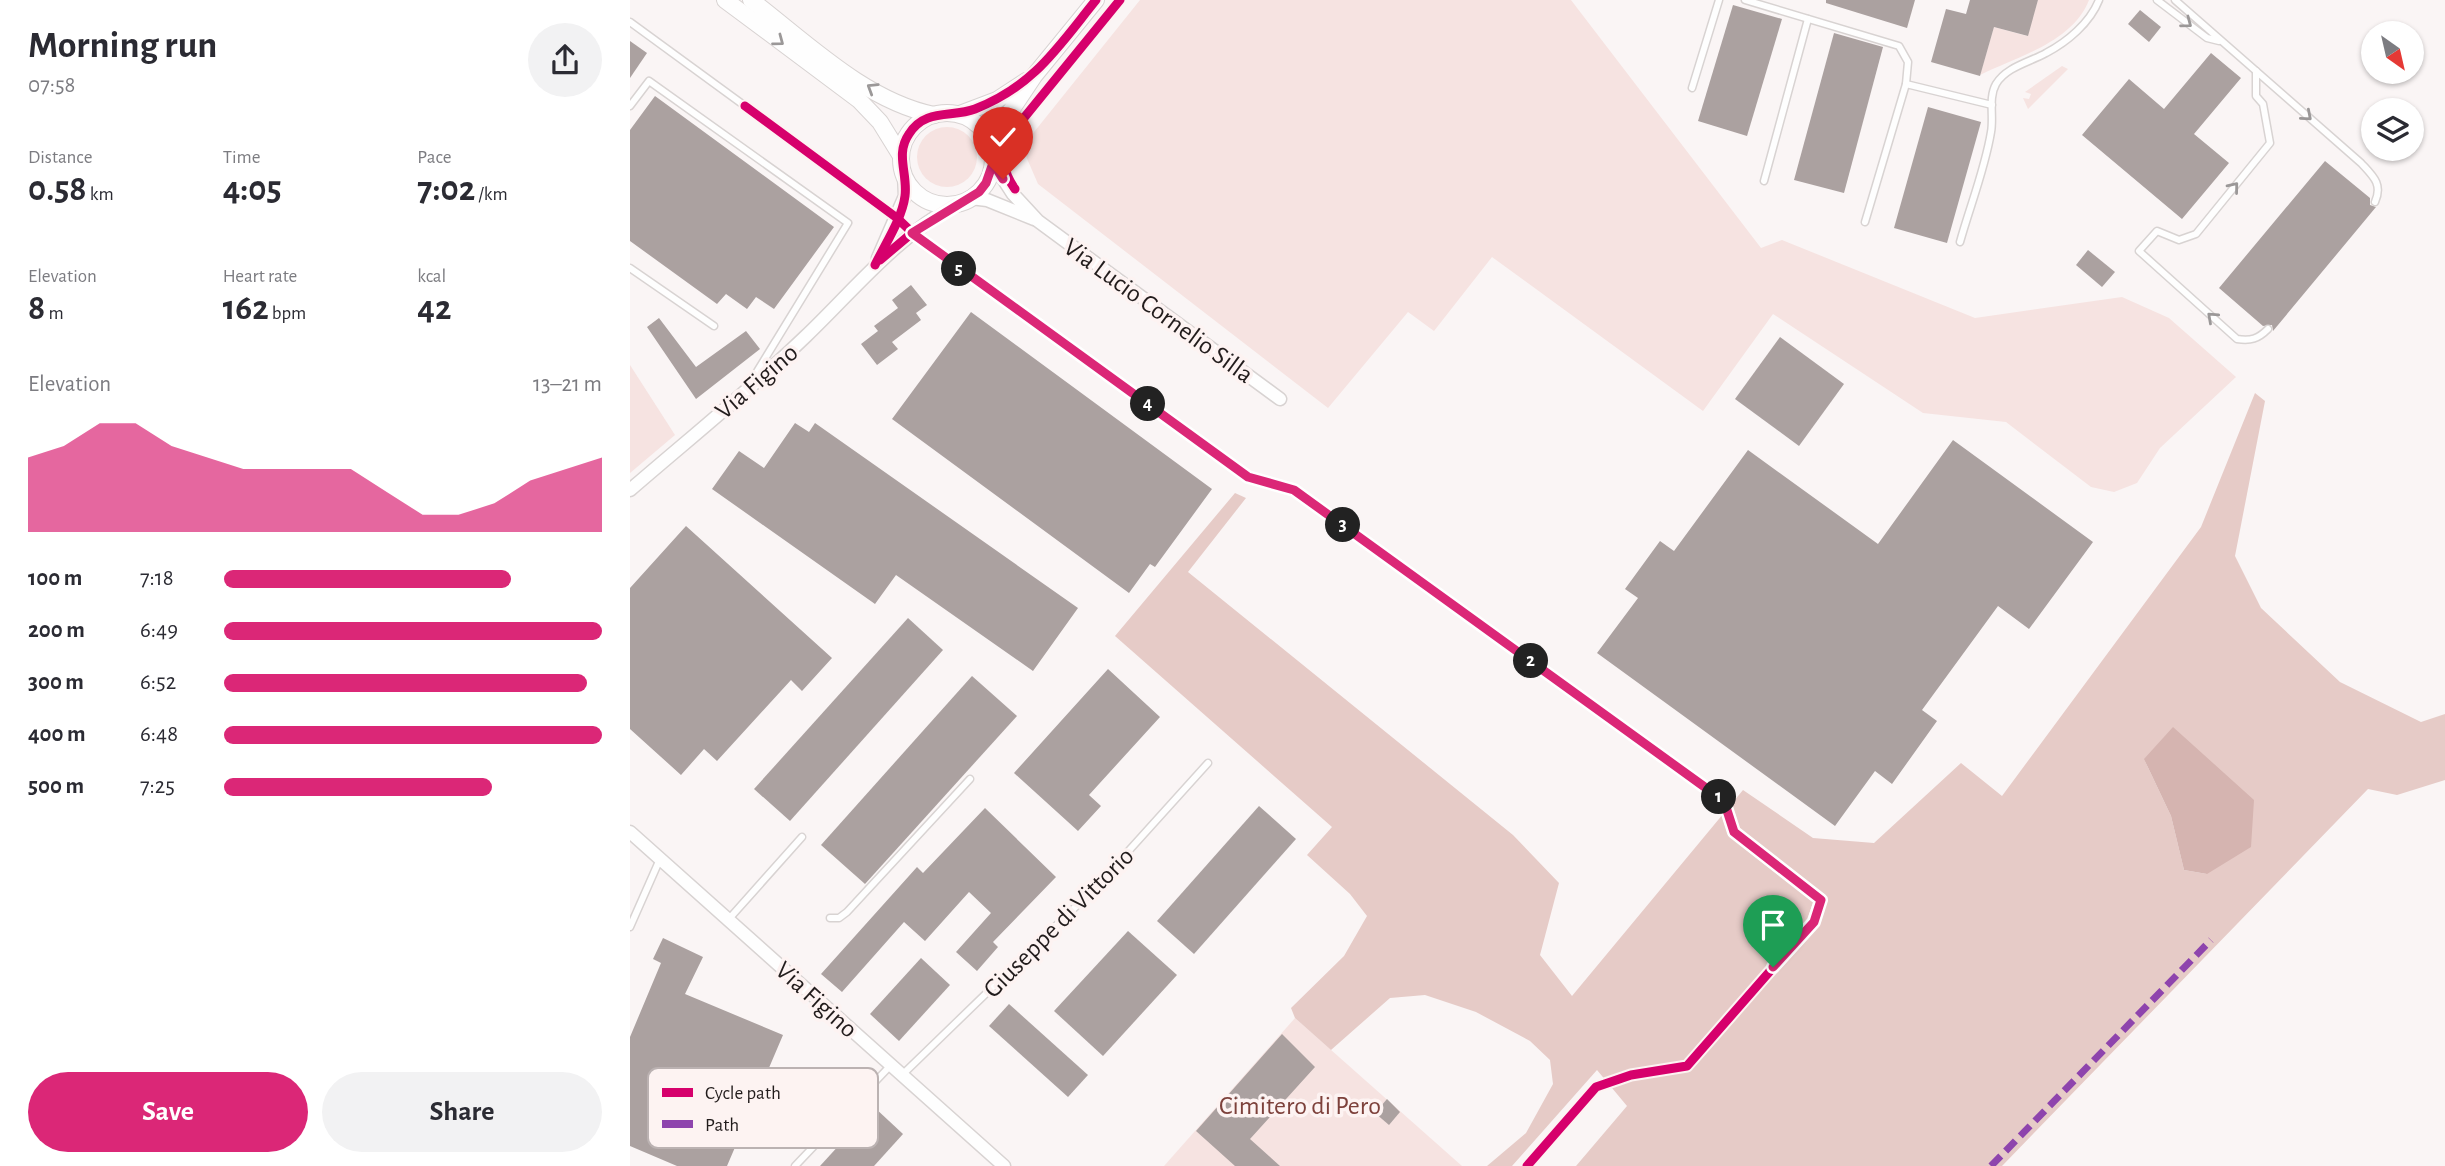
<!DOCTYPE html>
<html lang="en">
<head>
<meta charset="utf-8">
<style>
  body { margin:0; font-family:"Alegreya Sans",sans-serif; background:#f2f2f3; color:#2b2b33; height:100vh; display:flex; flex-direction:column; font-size:26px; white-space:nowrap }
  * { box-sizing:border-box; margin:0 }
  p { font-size:23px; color:#7c7c81 }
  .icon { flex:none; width:38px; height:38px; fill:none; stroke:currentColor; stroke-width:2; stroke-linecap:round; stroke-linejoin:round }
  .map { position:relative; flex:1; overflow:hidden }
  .details { display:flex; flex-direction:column; background:#fff; width:630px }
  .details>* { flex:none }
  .needle { width:46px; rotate:146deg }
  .buttons { position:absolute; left:1731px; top:21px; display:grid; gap:14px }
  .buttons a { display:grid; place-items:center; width:63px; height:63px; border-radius:50%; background:#fff; box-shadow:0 2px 5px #0004; font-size:35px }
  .pin { position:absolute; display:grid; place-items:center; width:60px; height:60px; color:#fff; margin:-72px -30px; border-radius:50% 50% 50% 0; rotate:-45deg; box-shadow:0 0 7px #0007 }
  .pin .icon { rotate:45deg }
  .km { position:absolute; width:35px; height:35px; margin:-18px; border-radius:50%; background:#222; color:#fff; font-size:19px; line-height:35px; text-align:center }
  .round { display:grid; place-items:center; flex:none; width:74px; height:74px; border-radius:37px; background:#f2f2f3 }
  .headline { display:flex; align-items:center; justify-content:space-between; height:119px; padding:0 28px }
  h1 { font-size:38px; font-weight:700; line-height:52px }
  .figures { display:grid; grid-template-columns:repeat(3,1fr); gap:10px; height:119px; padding:7px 28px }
  .figures div { display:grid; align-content:center }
  .figures b { font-size:35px; font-weight:700 }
  .figures small { font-size:19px; font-weight:400 }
  .figures p { font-size:19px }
  .chart { height:196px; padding:14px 28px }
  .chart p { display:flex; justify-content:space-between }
  .chart svg { width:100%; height:126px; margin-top:7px; fill:#db2777; opacity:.7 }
  .primary-button { display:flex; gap:14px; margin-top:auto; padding:14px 28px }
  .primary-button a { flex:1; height:80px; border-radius:42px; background:#db2777; color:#fff; font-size:28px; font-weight:700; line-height:80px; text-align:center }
  .primary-button a+a { background:#f2f2f3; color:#2b2b33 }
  ul { padding:0 28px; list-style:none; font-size:23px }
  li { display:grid; grid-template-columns:112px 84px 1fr; align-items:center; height:52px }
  li i { height:18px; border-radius:9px; background:#db2777 }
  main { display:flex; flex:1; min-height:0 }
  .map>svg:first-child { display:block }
</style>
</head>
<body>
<main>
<section class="details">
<div class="headline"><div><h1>Morning run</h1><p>07:58</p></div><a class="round"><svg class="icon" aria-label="share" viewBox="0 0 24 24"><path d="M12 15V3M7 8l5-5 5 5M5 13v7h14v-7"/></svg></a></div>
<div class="figures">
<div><p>Distance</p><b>0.58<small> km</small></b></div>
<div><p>Time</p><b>4:05</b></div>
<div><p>Pace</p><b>7:02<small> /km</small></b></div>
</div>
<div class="figures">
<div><p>Elevation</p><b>8<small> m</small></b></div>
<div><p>Heart rate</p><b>162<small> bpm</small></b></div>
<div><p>kcal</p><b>42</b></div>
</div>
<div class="chart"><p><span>Elevation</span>13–21 m</p>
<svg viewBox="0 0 160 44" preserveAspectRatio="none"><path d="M0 44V18L10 14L20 6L30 6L40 14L50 18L60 22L70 22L80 22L90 22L100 30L110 38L120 38L130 34L140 26L150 22L160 18V44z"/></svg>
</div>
<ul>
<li><b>100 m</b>7:18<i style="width:76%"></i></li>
<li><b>200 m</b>6:49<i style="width:100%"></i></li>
<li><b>300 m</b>6:52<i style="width:96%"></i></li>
<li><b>400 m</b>6:48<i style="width:100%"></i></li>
<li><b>500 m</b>7:25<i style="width:71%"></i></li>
</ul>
<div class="primary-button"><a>Save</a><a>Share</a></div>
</section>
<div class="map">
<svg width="1815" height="1166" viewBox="0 0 1815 1166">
  <rect width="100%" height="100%" fill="#faf5f5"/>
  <g fill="#f6e3e1">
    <polygon points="510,0 941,0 1131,248 1152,240 1345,318 1492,297 1539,318 1606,377 1530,448 1507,483 1484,492 1461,487 1376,422 1293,413 1143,314 1073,411 862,257 804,331 778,312 698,408 408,184 392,147"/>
    <path d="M1408 0H1459C1443 42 1387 57 1350 75L1364 27 1397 36Z"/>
    <polygon points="1432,66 1438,69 1398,109 1393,98 1399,99 1401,94 1395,92"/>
    <circle cx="317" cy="157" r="30"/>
    <polygon points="0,365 45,435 0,473"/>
    <polygon points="665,1018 832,1166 534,1166"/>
  </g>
  <path fill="#e6cbc7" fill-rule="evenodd" d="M1625 393 1635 401 1605 556 1631 608 1710 682 1791 722 1815 714V780L1767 795 1738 789 1372 1166H946L997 1106 967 1070 882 1166H857L896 1133 923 1084 920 1060 900 1041 846 1012 795 995 760 998 701 1050 665 1018 661 1008 714 956 737 916 720 894 677 855 702 827 485 636 605 493 616 498 558 572 883 835 929 883 910 955 942 996 1113 790 1183 838 1244 843 1331 763 1372 796 1571 527ZM1514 759 1577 874 1554 870 1541 816Z"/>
  <polygon fill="#d5b4b0" points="1543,727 1624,800 1621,847 1577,874 1554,870 1541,816 1514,759"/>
  <g fill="#aba1a0">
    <polygon points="1196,0 1285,0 1277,28 1196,3"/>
    <polygon points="1340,0 1408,0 1398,36 1364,27 1350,76 1301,62 1316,9 1336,14"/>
    <polygon points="1103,5 1152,19 1117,136 1068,121"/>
    <polygon points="1510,10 1531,27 1519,42 1498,24"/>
    <polygon points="1204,33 1253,47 1214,193 1164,180"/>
    <polygon points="0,41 17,53 0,78"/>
    <polygon points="1581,53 1611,78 1564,134 1599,163 1552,219 1452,135 1499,79 1534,109"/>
    <polygon points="25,96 204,227 144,309 126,297 117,309 96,294 87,304 0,241 0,130"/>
    <polygon points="1298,107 1351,122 1317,243 1264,228"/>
    <polygon points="1695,161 1740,198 1740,205 1746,207 1643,331 1642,325 1633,326 1589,288"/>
    <polygon points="1458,250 1485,272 1472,287 1446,265"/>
    <polygon points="281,285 297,305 286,313 291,320 262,342 268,349 247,365 231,344 248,331 244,326 268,308 262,300"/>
    <polygon points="341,312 582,489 525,567 520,564 499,593 262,419"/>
    <polygon points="29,318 66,367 116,331 130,349 66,399 17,327"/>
    <polygon points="1150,337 1214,384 1169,446 1105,399"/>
    <polygon points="165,423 179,432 185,423 448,608 403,671 266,575 245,604 82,489 109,451 134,468"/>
    <polygon points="1323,440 1463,542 1399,629 1368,606 1292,710 1307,721 1262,784 1245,771 1205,826 967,653 1008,598 995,589 1030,541 1044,551 1118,450 1248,544"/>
    <polygon points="56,526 202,658 172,691 161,680 87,761 74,749 51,775 0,729 0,588"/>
    <polygon points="278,618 313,650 160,821 124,789"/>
    <polygon points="478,669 530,717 459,795 471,806 448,831 384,773"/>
    <polygon points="342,676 387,716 235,884 191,845"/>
    <polygon points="629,806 666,839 564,954 527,921"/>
    <polygon points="355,808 426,877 363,942 368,947 347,971 326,952 361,913 339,892 295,941 274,922 212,992 191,974 287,867 293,873"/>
    <polygon points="498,931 547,975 473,1056 424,1011"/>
    <polygon points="33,938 73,957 55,994 153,1035 97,1166 47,1166 0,1146 0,1037 31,963 23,959"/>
    <polygon points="291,958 320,985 269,1041 240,1014"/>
    <polygon points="379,1004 458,1075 438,1097 359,1026"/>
    <polygon points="652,1034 685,1067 620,1139 650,1166 605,1166 566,1131"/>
    <polygon points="757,1099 770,1112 759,1125 745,1113"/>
    <polygon points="244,1107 273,1134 244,1166 190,1166"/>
  </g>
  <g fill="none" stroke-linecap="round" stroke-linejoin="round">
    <defs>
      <g id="service">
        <polyline points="1115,0 1269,46 1278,62 1276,84"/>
        <polyline points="1527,0 1577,38 1589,41"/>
        <path d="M1545 0 1731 163C1743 176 1753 184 1745 202"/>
        <polyline points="0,22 115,106"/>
        <path d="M1626 71V96L1633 104 1640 143 1566 234 1549 240 1527 231 1509 251 1607 339C1621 341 1628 339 1638 329"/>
        <polyline points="1062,88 1089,0"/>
        <polyline points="0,106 19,81 218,223 120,383"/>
        <polyline points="1134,181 1178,19"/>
        <polyline points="1235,222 1276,84 1362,105"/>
        <path d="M1330 242C1340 206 1355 169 1361 132 1364 117 1358 98 1366 84 1376 67 1400 62 1416 53 1437 42 1460 23 1469 0"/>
        <polyline points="0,268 84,326"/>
        <polyline points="200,918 209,918 217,912 340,779"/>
        <polyline points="98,920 172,837"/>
        <polyline points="0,927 30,859"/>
        <polyline points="272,1075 466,887 578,763"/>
        <polyline points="165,1166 261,1065"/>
      </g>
      <g id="minor">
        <polyline points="363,163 383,194 408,221 650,399"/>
        <polyline points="341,198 357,200 404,219"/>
        <polyline points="248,258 275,196 274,173"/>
        <path d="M0 490C59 439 120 390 176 336 225 289 266 237 327 204"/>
        <polyline points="0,832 374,1166"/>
      </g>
      <g id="tertiary">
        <polyline points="95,0 229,100 250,122 271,156"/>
        <path d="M121 0C176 42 235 101 304 115"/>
        <circle cx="317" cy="159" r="46"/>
        <polyline points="330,114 367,100 396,81"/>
        <polyline points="360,142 404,76 466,0"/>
      </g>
    </defs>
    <use href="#service" stroke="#d8d3d2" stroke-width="9"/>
    <use href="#minor" stroke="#d8d3d2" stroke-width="15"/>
    <use href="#tertiary" stroke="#d8d3d2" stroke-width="18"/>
    <g stroke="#e3e1e1" stroke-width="2.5" stroke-dasharray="3.5 3.5" stroke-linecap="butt">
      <polyline points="124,112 253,208"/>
      <polyline points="293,243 618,477 664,490 1094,801 1104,832 1191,900 1183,922 1057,1066 1001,1075 966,1087 897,1166"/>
    </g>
    <use href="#service" stroke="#fefefe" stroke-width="6"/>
    <use href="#minor" stroke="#fefefe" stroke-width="12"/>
    <use href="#tertiary" stroke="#fefefe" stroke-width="16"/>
    <polyline stroke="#8e44ad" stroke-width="7" stroke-dasharray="14 7" stroke-linecap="butt" points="1361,1166 1581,940"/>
    <defs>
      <g id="cycleway">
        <polyline points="115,106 267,218 291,241 618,477 664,490 1094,801 1104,832 1191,900 1183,922 1057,1066 1001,1075 966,1087 897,1166"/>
        <path d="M385 189C372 171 371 155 380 135L490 0"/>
        <polyline points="250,260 282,233 327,204"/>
        <path d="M245 265C255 244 272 219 275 196 278 174 265 154 279 134 295 108 322 118 345 109 404 86 428 47 466 0"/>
      </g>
    </defs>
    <use href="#cycleway" stroke="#fdf3f2" stroke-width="13"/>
    <use href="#cycleway" stroke="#d6006c" stroke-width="9"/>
  </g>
  <defs><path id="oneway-chevron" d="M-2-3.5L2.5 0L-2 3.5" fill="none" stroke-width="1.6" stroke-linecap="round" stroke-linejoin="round" transform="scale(1.75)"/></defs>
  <g stroke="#9b9898">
    <use href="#oneway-chevron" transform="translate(1557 23) rotate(37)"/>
    <use href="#oneway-chevron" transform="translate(149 41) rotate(37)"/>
    <use href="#oneway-chevron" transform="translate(242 88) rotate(-148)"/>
    <use href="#oneway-chevron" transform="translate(1677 116) rotate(41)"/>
    <use href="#oneway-chevron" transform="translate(1604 187) rotate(-51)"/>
    <use href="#oneway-chevron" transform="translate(1582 317) rotate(-138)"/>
  </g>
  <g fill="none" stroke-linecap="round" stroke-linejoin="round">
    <defs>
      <polyline id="route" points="373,179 363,163 356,183 349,192 282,233 618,477 664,490 1094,801 1104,832 1191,900 1184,922 1143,967"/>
    </defs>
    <use href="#route" stroke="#fff" stroke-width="14"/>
    <use href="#route" stroke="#db2777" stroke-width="9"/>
  </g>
  <g text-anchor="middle" stroke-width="7" stroke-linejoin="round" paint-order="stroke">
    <g font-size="26" fill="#221c1c" stroke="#fdf3f2">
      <text transform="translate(529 310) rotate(36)" y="9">Via Lucio Cornelio Silla</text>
      <text transform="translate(126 381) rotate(-41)" y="9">Via Figino</text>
      <text transform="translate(428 922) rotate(-45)" y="9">Giuseppe di Vittorio</text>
      <text transform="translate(187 999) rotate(42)" y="9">Via Figino</text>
    </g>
    <g font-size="26" fill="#7d413b" stroke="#fdf3f2">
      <text x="670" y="1114">Cimitero di Pero</text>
    </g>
  </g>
  <rect x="18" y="1068" width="230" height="80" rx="10" fill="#fdf3f2" stroke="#bbb2b2" stroke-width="2"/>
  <rect x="32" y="1088" width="31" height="9" fill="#d6006c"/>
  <rect x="32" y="1120" width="31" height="8" fill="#8e44ad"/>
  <g font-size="19" fill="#221c1c">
    <text x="75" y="1099">Cycle path</text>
    <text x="75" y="1131">Path</text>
  </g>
</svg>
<div class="buttons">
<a><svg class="needle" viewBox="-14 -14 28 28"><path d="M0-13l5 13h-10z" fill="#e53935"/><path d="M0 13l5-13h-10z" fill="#7c7c81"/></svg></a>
<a><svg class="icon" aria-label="layers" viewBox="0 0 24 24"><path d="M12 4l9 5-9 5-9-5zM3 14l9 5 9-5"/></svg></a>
</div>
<div class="pin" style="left:1143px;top:967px;background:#1e9e55"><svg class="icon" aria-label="arrive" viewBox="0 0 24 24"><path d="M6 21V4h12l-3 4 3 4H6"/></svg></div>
<div class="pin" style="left:373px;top:179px;background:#d93025"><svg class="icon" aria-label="check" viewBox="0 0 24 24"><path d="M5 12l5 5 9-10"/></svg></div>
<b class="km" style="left:1089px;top:797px">1</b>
<b class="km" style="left:901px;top:661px">2</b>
<b class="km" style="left:713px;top:525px">3</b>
<b class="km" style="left:518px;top:404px">4</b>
<b class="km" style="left:329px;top:269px">5</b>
</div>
</main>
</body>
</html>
